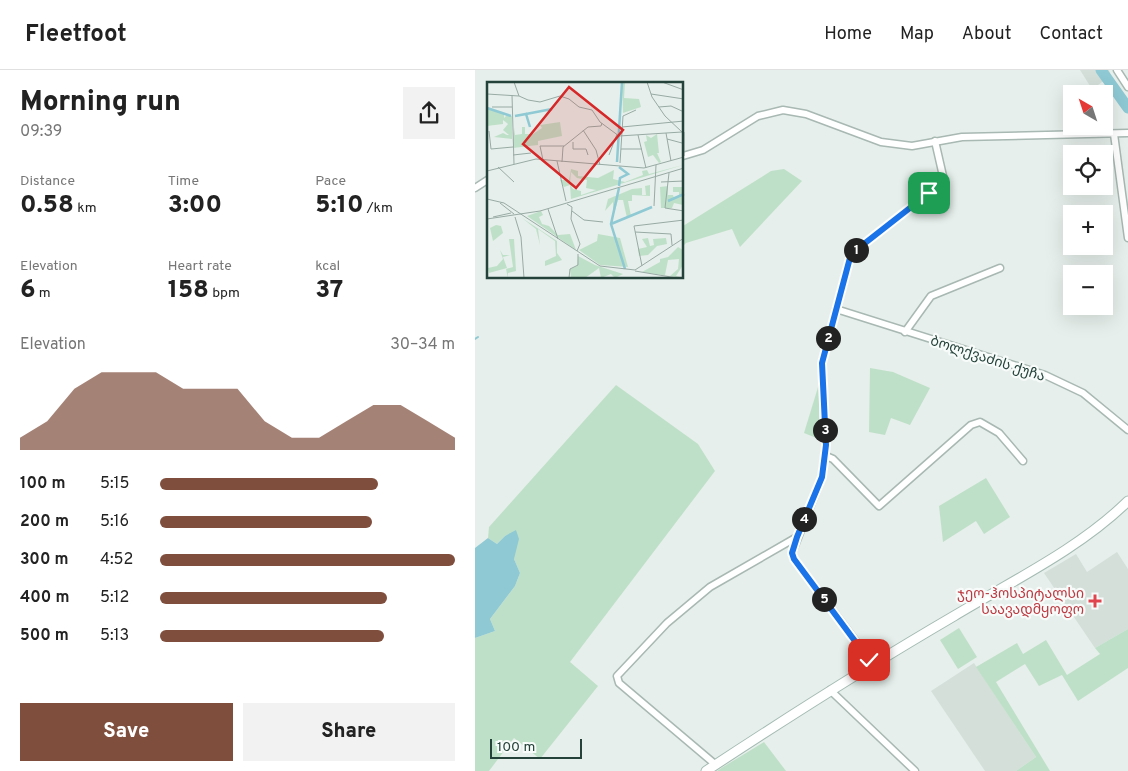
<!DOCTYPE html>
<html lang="en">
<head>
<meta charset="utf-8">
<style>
  body { margin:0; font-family:Overpass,"Noto Sans Georgian",sans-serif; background:#f2f2f2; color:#222; height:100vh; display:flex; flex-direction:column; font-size:19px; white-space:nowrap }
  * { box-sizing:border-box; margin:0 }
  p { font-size:16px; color:#767676 }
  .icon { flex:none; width:28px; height:28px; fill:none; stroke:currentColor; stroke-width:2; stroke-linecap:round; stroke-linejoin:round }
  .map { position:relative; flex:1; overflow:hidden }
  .side { display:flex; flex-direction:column; background:#fff; width:475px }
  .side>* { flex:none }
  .needle { width:32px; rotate:321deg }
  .fabs { position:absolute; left:588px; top:15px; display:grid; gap:10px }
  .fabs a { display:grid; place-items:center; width:50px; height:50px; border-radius:0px; background:#fff; box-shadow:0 5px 20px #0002; font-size:25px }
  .scale { position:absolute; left:15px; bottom:12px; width:92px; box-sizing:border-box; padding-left:5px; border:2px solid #24423a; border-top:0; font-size:14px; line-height:18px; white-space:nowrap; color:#24423a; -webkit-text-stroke:4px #f7fbf9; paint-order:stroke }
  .pin { position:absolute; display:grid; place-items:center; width:42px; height:42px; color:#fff; margin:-21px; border-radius:10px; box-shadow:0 2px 8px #0006 }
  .km { position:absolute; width:25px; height:25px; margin:-12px; border-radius:50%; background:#222; color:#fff; font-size:14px; line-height:25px; text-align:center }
  .round { display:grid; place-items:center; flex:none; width:52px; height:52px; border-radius:0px; background:#f2f2f2 }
  .head { display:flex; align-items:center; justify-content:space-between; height:85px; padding:0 20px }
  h1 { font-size:28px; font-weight:800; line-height:38px }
  .metrics { display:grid; grid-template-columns:repeat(3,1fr); gap:8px; height:85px; padding:5px 20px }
  .metrics div { display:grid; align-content:center }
  .metrics b { font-size:25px; font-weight:800 }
  .metrics small { font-size:14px; font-weight:400 }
  .metrics p { font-size:14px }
  .chart { height:140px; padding:10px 20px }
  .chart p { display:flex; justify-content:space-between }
  .chart svg { width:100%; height:90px; margin-top:5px; fill:#804e3d; opacity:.7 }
  .button { display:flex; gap:10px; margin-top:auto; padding:10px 20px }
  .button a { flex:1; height:58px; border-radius:0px; background:#804e3d; color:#fff; font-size:20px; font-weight:800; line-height:58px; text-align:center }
  .button a+a { background:#f2f2f2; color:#222 }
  ul { padding:0 20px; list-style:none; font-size:16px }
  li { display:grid; grid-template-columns:80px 60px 1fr; align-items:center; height:38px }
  li i { height:12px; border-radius:6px; background:#804e3d }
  header { display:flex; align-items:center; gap:30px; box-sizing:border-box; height:70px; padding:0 25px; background:#fff; border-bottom:1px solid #e0e0e0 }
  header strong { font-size:24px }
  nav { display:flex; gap:28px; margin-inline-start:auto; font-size:18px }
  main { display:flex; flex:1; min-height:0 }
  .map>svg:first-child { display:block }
</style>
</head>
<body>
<header>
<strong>Fleetfoot</strong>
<nav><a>Home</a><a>Map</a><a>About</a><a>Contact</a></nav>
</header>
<main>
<section class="side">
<div class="head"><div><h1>Morning run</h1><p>09:39</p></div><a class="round"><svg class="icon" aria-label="share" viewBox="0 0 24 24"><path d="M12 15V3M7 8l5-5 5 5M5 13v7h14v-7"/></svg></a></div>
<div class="metrics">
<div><p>Distance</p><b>0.58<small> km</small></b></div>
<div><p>Time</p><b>3:00</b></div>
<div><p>Pace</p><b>5:10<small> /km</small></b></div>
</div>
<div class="metrics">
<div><p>Elevation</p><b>6<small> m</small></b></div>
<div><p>Heart rate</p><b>158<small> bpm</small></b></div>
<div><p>kcal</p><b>37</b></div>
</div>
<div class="chart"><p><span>Elevation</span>30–34 m</p>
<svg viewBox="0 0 160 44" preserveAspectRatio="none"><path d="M0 44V38L10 30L20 14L30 6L40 6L50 6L60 14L70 14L80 14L90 30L100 38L110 38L120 30L130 22L140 22L150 30L160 38V44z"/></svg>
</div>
<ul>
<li><b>100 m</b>5:15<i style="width:74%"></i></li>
<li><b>200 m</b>5:16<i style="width:72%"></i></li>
<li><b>300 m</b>4:52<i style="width:100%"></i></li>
<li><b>400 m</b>5:12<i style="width:77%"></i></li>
<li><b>500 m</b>5:13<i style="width:76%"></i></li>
</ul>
<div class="button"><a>Save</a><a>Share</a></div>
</section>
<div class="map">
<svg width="653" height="701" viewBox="0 0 653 701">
  <rect width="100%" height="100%" fill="#e6efeb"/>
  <g fill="#d4dfda">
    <polygon points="605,0 634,0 636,6 617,19"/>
    <polygon points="642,482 653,499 653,559 620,578 569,503 601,484 612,502"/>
    <polygon points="499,593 561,687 541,701 510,701 456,621"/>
  </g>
  <g fill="#bfe0c8">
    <polygon points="309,99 327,111 265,177 257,159 211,173 208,176 208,156 296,101"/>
    <polygon points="395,298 418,302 455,318 435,355 416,348 410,365 394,362"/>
    <polygon points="344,314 344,369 329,363"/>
    <polygon points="141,315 223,374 240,401 95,592 123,616 65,689 39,668 14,701 0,701 0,568 20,561 15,549 40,516 45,503 39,489 41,461 30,466 22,474 13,468 14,457"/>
    <polygon points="511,408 535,447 509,464 501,451 468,472 464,436"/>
    <polygon points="484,558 502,587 483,599 465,570"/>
    <polygon points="653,559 653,598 603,631 587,605 564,616 550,594 521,612 575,701 541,701 561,687 501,597 542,573 548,584 571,570 592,605 625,584 620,578"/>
    <polygon points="289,672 311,701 242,701 248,697"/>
  </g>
  <polygon fill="#8ec9d4" points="41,460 44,469 39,489 45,503 40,516 15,549 20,561 0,568 0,478 13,468 22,474 30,466"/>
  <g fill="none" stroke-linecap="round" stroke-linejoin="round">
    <polyline stroke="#8ec9d4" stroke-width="2" points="0,269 3,267"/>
    <polyline stroke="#8ec9d4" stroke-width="11" points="626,0 653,38"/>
    <defs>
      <g id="street">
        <polyline points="642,0 653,17"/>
        <polyline points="639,64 653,168"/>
        <polyline points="208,86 228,80 283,46 308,40 331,44 406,72 437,76 487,67 653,63"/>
        <polyline points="0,118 14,109"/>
        <polyline points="361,239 570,305 608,323 653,360"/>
        <polyline points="430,262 456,226 525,198"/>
        <polyline points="351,386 358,389 404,436 496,355 505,352 524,363 548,391"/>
        <polyline points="398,594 319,489 317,483 347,407 351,375 347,293 376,184 454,123 468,106 460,71"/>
        <polyline points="355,620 440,701"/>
        <polyline points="241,695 144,613 142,606 192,553 235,517 322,467"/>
      </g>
      <path id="secondary" d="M231 701C313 647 395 595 479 546 537 511 604 479 653 431"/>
    </defs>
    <use href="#street" stroke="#a8b8b2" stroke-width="9"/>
    <use href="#secondary" stroke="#a4bbb3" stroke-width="11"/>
    <use href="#street" stroke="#fff" stroke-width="6"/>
    <use href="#secondary" stroke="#fff" stroke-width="9"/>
  </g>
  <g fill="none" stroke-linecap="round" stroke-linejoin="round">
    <defs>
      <polyline id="route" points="394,590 319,489 317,483 322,467 347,407 351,375 347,293 376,184 454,123"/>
    </defs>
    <use href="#route" stroke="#fff" stroke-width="10"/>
    <use href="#route" stroke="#1a73e8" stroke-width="6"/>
  </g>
  <path fill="#e0444e" stroke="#f7fbf9" stroke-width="2" d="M617.5 523.5h5v5h5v5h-5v5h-5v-5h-5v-5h5z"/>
  <g text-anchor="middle" stroke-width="4.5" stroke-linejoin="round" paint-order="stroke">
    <g font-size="14" fill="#24423a" stroke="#f7fbf9">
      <text transform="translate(513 288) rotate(18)" y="5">ბოლქვაძის ქუჩა</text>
    </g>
    <g font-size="14" fill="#be3a42" stroke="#f7fbf9" text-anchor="end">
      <text x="609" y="528">ჯეო-ჰოსპიტალსი<tspan x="609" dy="16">საავადმყოფო</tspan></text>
    </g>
  </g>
  <g transform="translate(12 12)">
    <rect width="196" height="196" fill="#e6efeb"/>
    <path d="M135 0H138L137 16 152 17 154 25 136 31ZM0 27 17 32V36L20 33 25 34V57L7 55 16 51 20 53H22L16 48 21 42 16 38V42L0 44ZM73 40 75 54 51 59V63L26 66 27 45 28 53 35 52V45H38V52H46L55 46 53 43ZM170 52 172 71H170L174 80 172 81 166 73 161 75 157 60 160 59 159 53 164 56ZM196 83 84 117 83 103 77 105 73 98H82L84 87 91 89V94L111 96 127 88 126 97 138 100 156 93 155 89 160 88 162 92ZM84 90 90 96 100 98 99 106 109 108 94 113V109L86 107 83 102ZM163 103V114L145 113V119H141L144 134 140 136 136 118H131L126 135V120L118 129 121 117 145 107 155 106V113H159L158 104ZM181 104V113H186L187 116 192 114V110H186V105H196V123L187 121 185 126H174L173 105ZM54 129 56 133 52 135 55 142 62 144 71 153 83 152 89 168 40 134ZM35 136 70 159V171L75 178 58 184V179L69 174 68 159 51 147 53 163 49 147ZM9 143 14 144 16 151 6 159 3 146ZM111 152 133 156 141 185 113 183 92 168 110 159ZM161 156 163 164 167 163 166 157 179 156 180 162 170 164 161 173 152 174 151 167 160 165 155 157ZM22 157H27L29 189 21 191V196L19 187 26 185ZM191 165 196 168V183L189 194 196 196 155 190 173 180V177L181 175ZM192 177 191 187 183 194 178 193 181 178ZM13 168 16 173H23L16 175 20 186 2 191 1 186 10 184 16 177ZM91 174 108 183 136 192 128 196 124 192 114 196 112 186 98 196H84L83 187 90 184Z" fill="#bfe0c8" fill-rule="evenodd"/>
    <path fill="none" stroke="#8ec9d4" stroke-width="2.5" d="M0 26 24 34M39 32 65 27M28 34 39 32 43 45M130 80 135 0M132 104 133 96 141 92 132 85M132 106 124 142 138 187M181 119 197 112M124 142 165 125"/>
    <path fill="none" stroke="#98aaa4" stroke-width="1" d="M27 0 32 14 41 18 53 20 73 14 82 17 92 25 105 28 113 40 132 54 195 50 178 34 165 15 160 0M175 0 197 8M0 12 32 14M164 12 197 17M25 13 27 82M5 25H25M172 25 184 24 197 30M135 45 197 39M96 48 109 68 113 83M2 49 4 67 26 65M197 50V74M179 51 184 79M151 53 159 86M180 57 195 61M86 60V67H99L101 73M134 67H155M26 73 44 71M122 73 130 52M56 78 53 64H77M70 79 79 119M75 80 76 65 101 45 114 44 115 41M133 81 136 34 149 28M11 85 27 100M0 89 49 77 157 86 197 75M182 91 178 126 197 129M174 100 197 99M0 117 17 121 113 184 148 188 197 156M13 121 27 132M80 122 85 125 84 137 93 162 90 169M167 124 169 83M61 127 71 157M85 129 97 138 116 140M6 135 24 131M28 135 34 155 37 196M0 137 53 129 197 86M148 150 184 152 185 163M155 184 147 144 197 138M148 189 190 196M37 196H79M82 196 83 187 91 183V172"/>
    <path fill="#d62828" fill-opacity="0.15" stroke="#d62828" stroke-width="2.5" d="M82 5 136 48 89 106 36 62Z"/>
    <rect width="196" height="196" fill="none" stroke="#24423a" stroke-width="2.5"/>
  </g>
</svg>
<div class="fabs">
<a><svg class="needle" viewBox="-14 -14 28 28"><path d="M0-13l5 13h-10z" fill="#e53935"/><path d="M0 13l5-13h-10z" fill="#767676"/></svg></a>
<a><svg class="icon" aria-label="locate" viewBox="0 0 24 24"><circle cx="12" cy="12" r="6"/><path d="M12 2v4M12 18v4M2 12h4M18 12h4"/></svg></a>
<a>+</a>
<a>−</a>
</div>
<div class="scale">100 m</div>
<div class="pin" style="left:454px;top:123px;background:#1e9e55"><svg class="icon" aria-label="arrive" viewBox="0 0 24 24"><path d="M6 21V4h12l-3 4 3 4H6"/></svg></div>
<div class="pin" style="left:394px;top:590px;background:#d93025"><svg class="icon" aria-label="check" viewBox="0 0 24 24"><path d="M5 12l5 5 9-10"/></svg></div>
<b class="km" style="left:381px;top:180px">1</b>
<b class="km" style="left:353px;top:268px">2</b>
<b class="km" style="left:350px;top:360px">3</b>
<b class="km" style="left:329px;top:449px">4</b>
<b class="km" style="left:349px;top:529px">5</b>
</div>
</main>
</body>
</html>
